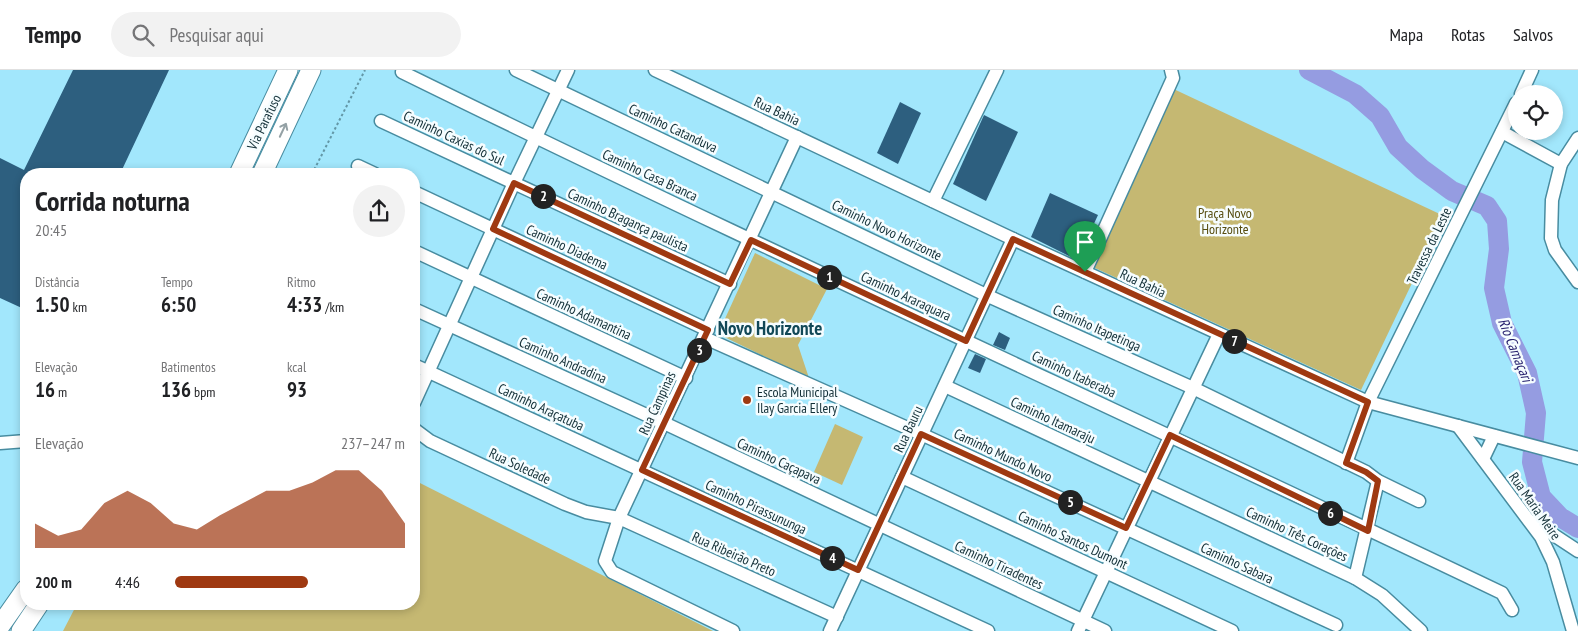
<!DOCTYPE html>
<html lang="pt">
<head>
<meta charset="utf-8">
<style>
  body { margin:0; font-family:"PT Sans Narrow",sans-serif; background:#f2f2f2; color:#202124; height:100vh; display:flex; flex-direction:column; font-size:19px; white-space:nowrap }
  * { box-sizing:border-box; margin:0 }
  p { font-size:16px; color:#757577 }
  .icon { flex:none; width:28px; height:28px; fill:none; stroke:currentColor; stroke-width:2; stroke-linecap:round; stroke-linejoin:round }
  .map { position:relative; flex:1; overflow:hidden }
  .side { position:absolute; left:20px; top:98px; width:400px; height:442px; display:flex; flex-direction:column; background:#fff; border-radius:20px; box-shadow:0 2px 8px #0003 }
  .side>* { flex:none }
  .tools { position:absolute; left:1508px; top:15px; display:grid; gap:10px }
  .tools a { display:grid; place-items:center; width:55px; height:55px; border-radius:50%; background:#fff; box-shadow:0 2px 8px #0003; font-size:25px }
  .pin { position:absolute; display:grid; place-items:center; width:42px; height:42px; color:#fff; margin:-51px -21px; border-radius:50% 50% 50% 0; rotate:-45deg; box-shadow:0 0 5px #0007 }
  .pin .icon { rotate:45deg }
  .km { position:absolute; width:25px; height:25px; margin:-12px; border-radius:50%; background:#222; color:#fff; font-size:14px; line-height:25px; text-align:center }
  .round { display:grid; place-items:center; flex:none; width:52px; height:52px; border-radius:26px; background:#f2f2f2 }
  .overview { display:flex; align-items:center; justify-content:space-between; height:85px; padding:0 15px }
  h1 { font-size:28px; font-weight:800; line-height:38px }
  .stats { display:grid; grid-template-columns:repeat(3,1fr); gap:8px; height:85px; padding:5px 15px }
  .stats div { display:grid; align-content:center }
  .stats b { font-size:21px; font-weight:800 }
  .stats small { font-size:14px; font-weight:400 }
  .stats p { font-size:14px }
  .chart { height:140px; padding:10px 15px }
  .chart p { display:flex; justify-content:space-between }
  .chart svg { width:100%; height:90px; margin-top:5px; fill:#9f3911; opacity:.7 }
  ul { padding:0 15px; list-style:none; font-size:16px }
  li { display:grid; grid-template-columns:80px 60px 1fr; align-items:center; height:38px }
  li i { height:12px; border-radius:6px; background:#9f3911 }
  header { display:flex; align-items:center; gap:30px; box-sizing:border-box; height:70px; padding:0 25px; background:#fff; border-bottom:1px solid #e0e0e0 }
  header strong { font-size:24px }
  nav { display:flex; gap:28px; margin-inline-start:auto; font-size:18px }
  .search { width:350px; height:45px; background:#f2f2f2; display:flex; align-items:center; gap:12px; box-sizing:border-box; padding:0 18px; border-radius:28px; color:#757577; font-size:19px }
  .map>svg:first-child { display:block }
</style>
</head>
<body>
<header>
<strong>Tempo</strong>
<div class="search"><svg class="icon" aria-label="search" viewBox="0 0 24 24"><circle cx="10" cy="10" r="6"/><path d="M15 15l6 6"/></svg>Pesquisar aqui</div>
<nav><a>Mapa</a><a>Rotas</a><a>Salvos</a></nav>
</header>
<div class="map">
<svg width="1578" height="561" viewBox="0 0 1578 561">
  <rect width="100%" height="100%" fill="#a2e7fc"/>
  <g fill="#c5b872">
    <polygon points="1163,14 1444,146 1361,320 1084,193"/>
    <polygon points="755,183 827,219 798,275 809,308 718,264"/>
    <polygon points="835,354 863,367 842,415 814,402"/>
    <polygon points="414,410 713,561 63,561 77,534 414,534"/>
  </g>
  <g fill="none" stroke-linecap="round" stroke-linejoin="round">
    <polyline stroke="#959ce1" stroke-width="20" points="1309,0 1355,24 1380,46 1398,77 1422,99 1452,121 1487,136 1497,151 1499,179 1494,218 1502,253 1527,303 1536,343 1532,392 1541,427 1560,447 1578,458"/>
  </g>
  <g fill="#2d5f7f">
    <polygon points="73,0 169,0 120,104 26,104 26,233 24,239 0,228 0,88 24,100"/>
    <polygon points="900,32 921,43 898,94 877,83"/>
    <polygon points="984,45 1018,62 986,131 953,114"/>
    <polygon points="1050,123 1098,145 1077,190 1031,167"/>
    <polygon points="999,262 1010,268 1005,280 993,275"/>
    <polygon points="975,284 986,289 980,303 968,298"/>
  </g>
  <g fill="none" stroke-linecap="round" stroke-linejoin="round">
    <defs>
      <g id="minor">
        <polyline points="516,0 988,226 1193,318 1366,402 1378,411 1419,431"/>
        <polyline points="655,0 1013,169 1368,332 1578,388"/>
        <path d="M402 2C766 181 1136 348 1502 523L1512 540"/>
        <polyline points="1521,24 1532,0"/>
        <polyline points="381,51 730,214"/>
        <polyline points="1502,62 1561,94"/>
        <polyline points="1578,68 1561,94 1552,130 1551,168 1555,180 1578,212"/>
        <polyline points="358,96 375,104"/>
        <polyline points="414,122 708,260"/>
        <polyline points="933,131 997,0"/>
        <polyline points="414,181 686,308"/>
        <polyline points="1085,202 1173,8 1171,0"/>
        <polyline points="414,239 664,353 1105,561"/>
        <polyline points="705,268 921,364 1336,555"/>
        <polyline points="414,295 988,561"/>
        <polyline points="945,316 1355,508 1382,525 1421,561"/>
        <polyline points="414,333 514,113 568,0"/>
        <polyline points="1458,356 1541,467 1553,492 1573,561"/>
        <polyline points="414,359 430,371 565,434 586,442 619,448 837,547"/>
        <polyline points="0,373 26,371"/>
        <polyline points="1483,389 1494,366"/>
        <polyline points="1346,393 1368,332 1516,33"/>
        <polyline points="902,407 1232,561"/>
        <polyline points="1534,452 1578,481"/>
        <polyline points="1355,508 1378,411"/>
        <polyline points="733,561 612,502 605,491 619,448 797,67"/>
        <polyline points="830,561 1013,169"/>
        <polyline points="1078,561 1219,264"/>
      </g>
      <g id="highway">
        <polyline points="239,104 288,0"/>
        <polyline points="262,104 311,0"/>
        <polyline points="0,556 26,519"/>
        <polyline points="21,561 39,534"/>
      </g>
    </defs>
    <use href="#minor" stroke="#488ca0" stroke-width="15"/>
    <use href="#highway" stroke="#488ca0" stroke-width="21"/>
    <polyline stroke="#6397a6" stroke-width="2" stroke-dasharray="2.5 2.5" stroke-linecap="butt" points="312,104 365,0"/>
    <use href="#minor" stroke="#fff" stroke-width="12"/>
    <use href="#highway" stroke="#fff" stroke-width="19"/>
  </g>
  <defs><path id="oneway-shaft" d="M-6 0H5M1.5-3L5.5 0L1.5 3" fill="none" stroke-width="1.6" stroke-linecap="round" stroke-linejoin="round" transform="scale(1.25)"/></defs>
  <use stroke="#94a1a5" href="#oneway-shaft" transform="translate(283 60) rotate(-65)"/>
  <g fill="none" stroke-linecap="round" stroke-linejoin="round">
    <defs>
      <polygon id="route" points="514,113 730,214 751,170 966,271 1013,169 1368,332 1346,393 1366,402 1378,411 1368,461 1170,365 1126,458 921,364 858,500 642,400 708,260 493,159"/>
    </defs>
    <use href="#route" stroke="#fff" stroke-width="10"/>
    <use href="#route" stroke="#9f3911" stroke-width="6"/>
  </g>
  <circle fill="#9f3911" stroke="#f6fdff" stroke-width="2" cx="747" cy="330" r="5"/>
  <g text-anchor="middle" stroke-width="5" stroke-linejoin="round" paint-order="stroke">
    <g font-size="14" fill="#122f37" stroke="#f6fdff">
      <text transform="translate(777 41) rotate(25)" y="5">Rua Bahia</text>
      <text transform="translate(264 52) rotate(-64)" y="5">Via Parafuso</text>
      <text transform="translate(673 58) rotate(25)" y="5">Caminho Catanduva</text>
      <text transform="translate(454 68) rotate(25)" y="5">Caminho Caxias do Sul</text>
      <text transform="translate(650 105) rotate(25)" y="5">Caminho Casa Branca</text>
      <text transform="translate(628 150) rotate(25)" y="5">Caminho Bragança paulista</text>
      <text transform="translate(887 160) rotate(26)" y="5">Caminho Novo Horizonte</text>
      <text transform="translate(1429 176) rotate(-64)" y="5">Travessa da Leste</text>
      <text transform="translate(567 177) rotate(25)" y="5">Caminho Diadema</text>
      <text transform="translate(1143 213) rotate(25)" y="5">Rua Bahia</text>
      <text transform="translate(906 226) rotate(25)" y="5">Caminho Araraquara</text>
      <text transform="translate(584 244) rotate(25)" y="5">Caminho Adamantina</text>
      <text transform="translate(1097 258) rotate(24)" y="5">Caminho Itapetinga</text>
      <text transform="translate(563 290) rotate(24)" y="5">Caminho Andradina</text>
      <text transform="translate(1074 304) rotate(25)" y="5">Caminho Itaberaba</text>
      <text transform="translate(657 333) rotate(-65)" y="5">Rua Campinas</text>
      <text transform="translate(541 337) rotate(25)" y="5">Caminho Araçatuba</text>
      <text transform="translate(1053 350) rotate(25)" y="5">Caminho Itamaraju</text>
      <text transform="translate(908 359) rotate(-65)" y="5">Rua Bauru</text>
      <text transform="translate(1003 385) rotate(25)" y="5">Caminho Mundo Novo</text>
      <text transform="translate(779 391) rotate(25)" y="5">Caminho Caçapava</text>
      <text transform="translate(520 396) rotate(25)" y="5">Rua Soledade</text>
      <text transform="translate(1535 436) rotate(55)" y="5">Rua Maria Meire</text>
      <text transform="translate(756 437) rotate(25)" y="5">Caminho Pirassununga</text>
      <text transform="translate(1297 464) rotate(25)" y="5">Caminho Três Corações</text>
      <text transform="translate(1073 470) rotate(25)" y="5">Caminho Santos Dumont</text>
      <text transform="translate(734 484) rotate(24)" y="5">Rua Ribeirão Preto</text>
      <text transform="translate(1237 493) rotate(25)" y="5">Caminho Sabara</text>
      <text transform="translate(999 495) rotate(25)" y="5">Caminho Tiradentes</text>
    </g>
    <g font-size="14" fill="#564c0f" stroke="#f6fdff">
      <text x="1225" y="148">Praça Novo<tspan x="1225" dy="16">Horizonte</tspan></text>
    </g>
    <g font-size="14" fill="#122f37" stroke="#f6fdff" text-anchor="start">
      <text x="757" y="327">Escola Municipal<tspan x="757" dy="16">Ilay Garcia Ellery</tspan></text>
    </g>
    <g font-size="15" font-style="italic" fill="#251f6d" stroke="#f6fdff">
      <text transform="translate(1515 280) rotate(68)" y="5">Rio Camaçari</text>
    </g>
    <g font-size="19" font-weight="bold" fill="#114857" stroke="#f6fdff">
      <text x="770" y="265">Novo Horizonte</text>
    </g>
  </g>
</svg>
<div class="tools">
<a><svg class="icon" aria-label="locate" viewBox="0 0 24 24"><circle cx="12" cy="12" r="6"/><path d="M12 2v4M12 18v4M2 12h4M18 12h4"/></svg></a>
</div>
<div class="pin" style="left:1085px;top:202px;background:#1e9e55"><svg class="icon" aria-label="arrive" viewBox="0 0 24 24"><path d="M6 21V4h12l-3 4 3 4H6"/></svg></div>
<b class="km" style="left:829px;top:207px">1</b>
<b class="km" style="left:543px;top:126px">2</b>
<b class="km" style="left:699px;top:280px">3</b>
<b class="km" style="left:832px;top:488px">4</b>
<b class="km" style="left:1070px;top:432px">5</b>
<b class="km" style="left:1330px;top:443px">6</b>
<b class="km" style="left:1234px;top:271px">7</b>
<section class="side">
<div class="overview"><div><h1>Corrida noturna</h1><p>20:45</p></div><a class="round"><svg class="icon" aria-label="share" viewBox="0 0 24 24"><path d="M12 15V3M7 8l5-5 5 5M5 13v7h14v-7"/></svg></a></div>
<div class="stats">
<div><p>Distância</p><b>1.50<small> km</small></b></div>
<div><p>Tempo</p><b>6:50</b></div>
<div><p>Ritmo</p><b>4:33<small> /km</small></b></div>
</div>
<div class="stats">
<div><p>Elevação</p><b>16<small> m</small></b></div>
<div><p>Batimentos</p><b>136<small> bpm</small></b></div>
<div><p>kcal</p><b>93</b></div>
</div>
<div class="chart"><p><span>Elevação</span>237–247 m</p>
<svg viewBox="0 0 160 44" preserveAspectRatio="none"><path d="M0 44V32L10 38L20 35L30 22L40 16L50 22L60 32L70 35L80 28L90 22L100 16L110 16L120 12L130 6L140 6L150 16L160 32V44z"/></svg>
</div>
<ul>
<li><b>200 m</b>4:46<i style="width:58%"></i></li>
</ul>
</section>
</div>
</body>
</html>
